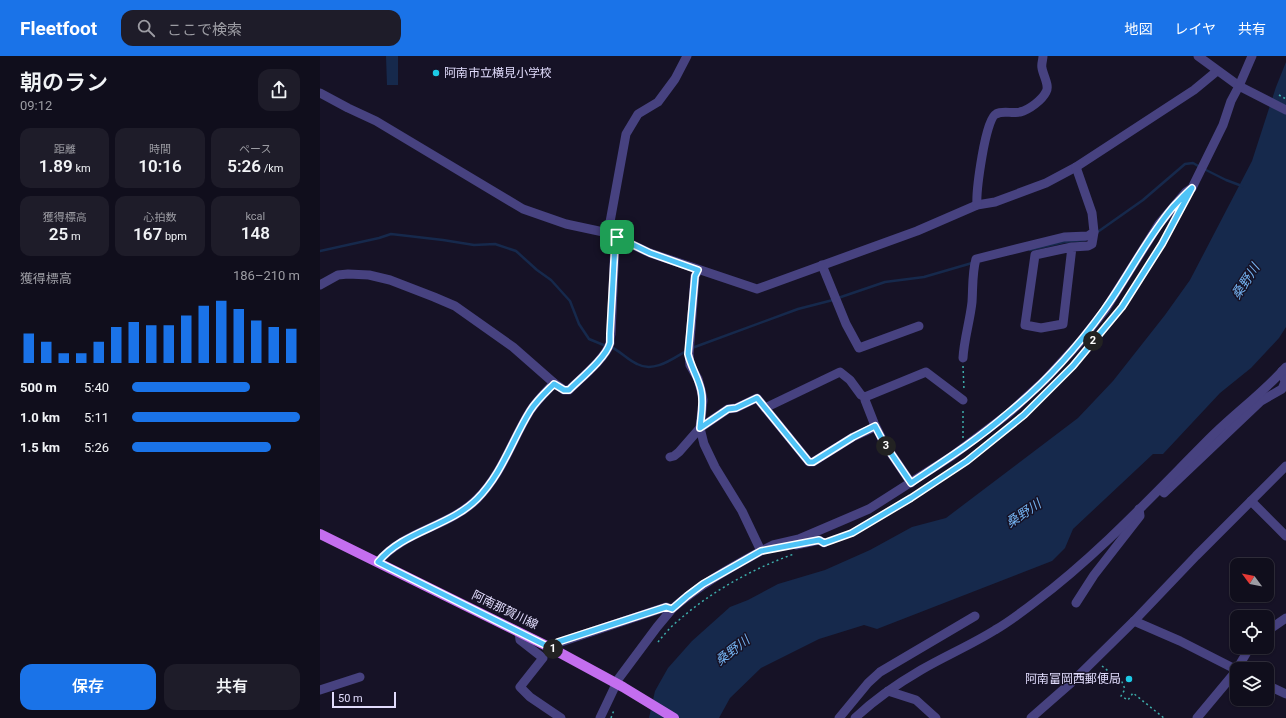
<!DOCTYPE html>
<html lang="ja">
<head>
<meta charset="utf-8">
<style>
  body { margin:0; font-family:Roboto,"Noto Sans JP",sans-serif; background:#1e1c29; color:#f1f3f6; height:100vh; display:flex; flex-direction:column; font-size:15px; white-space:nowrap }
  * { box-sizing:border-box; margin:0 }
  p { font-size:13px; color:#9c9ca3 }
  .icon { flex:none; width:22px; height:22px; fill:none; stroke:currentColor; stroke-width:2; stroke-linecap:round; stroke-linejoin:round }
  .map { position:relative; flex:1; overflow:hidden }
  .drawer { display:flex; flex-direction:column; background:#100e1c; width:320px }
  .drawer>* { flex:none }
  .needle { width:26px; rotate:302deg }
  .buttons { position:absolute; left:910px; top:502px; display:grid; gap:8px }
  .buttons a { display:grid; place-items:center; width:44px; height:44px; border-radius:8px; background:#100e1c; box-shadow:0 1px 3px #0004,0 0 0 1px #302e3b; font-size:20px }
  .scale { position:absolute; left:12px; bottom:10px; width:64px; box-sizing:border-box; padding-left:4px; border:2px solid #e0dbfb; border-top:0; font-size:11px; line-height:14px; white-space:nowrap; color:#e0dbfb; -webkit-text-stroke:3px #161226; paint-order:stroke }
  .pin { position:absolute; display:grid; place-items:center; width:34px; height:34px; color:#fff; margin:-17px; border-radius:8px; box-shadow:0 2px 6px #0006 }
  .km { position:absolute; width:20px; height:20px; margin:-10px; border-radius:50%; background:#222; color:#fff; font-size:11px; line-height:20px; text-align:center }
  .round { display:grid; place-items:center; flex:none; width:42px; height:42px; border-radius:12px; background:#1e1c29 }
  .headline { display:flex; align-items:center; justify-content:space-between; height:68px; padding:0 20px }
  h1 { font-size:22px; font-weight:600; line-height:30px }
  .metrics { display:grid; grid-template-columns:repeat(3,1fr); gap:6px; height:68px; padding:4px 20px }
  .metrics div { display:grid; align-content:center; border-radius:10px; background:#1e1c29; text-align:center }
  .metrics b { font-size:17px; font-weight:600 }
  .metrics small { font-size:11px; font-weight:400 }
  .metrics p { font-size:11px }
  .chart { height:112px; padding:8px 20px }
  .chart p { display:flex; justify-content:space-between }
  .chart svg { width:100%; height:72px; margin-top:4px; stroke:#1a73e8; stroke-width:6 }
  .button { display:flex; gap:8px; margin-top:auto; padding:8px 20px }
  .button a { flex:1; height:46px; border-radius:12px; background:#1a73e8; color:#fff; font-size:16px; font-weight:600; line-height:46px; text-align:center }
  .button a+a { background:#1e1c29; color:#f1f3f6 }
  ul { padding:0 20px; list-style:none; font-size:13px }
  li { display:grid; grid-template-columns:64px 48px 1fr; align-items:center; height:30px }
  li i { height:10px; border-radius:5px; background:#1a73e8 }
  header { display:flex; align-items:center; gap:24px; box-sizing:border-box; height:56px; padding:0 20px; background:#1a73e8; color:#fff }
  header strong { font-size:19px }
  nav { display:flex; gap:22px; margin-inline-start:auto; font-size:14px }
  .search { width:280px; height:36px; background:#1e1c29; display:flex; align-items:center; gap:10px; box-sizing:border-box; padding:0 14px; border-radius:12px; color:#9c9ca3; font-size:15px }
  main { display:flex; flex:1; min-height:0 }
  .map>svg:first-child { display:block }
</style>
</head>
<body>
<header>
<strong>Fleetfoot</strong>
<div class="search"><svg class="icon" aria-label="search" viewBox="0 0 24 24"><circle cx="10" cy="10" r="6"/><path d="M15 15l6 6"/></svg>ここで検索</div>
<nav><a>地図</a><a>レイヤ</a><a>共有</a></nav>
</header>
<main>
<section class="drawer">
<div class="headline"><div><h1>朝のラン</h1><p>09:12</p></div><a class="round"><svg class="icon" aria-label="share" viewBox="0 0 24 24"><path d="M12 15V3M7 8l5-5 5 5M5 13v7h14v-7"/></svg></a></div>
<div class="metrics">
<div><p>距離</p><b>1.89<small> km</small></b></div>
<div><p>時間</p><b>10:16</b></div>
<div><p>ペース</p><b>5:26<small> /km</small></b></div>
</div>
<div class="metrics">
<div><p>獲得標高</p><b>25<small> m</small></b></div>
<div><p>心拍数</p><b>167<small> bpm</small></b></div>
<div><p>kcal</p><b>148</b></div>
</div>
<div class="chart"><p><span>獲得標高</span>186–210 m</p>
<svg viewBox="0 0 160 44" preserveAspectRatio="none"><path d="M5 44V26M15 44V31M25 44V38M35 44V38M45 44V31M55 44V22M65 44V19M75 44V21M85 44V21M95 44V15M105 44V9M115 44V6M125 44V11M135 44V18M145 44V22M155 44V23"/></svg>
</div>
<ul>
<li><b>500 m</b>5:40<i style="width:70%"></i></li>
<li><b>1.0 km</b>5:11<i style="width:100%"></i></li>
<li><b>1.5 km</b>5:26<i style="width:83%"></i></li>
</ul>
<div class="button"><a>保存</a><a>共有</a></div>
</section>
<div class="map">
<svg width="966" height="662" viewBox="0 0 966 662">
  <rect width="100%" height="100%" fill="#161226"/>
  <g fill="#16294c">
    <polygon points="66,0 78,0 78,29 67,29"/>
    <polygon points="966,6 966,271 959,282 931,312 900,337 843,398 833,398 753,473 745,492 732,505 557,573 544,569 499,583 441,612 410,642 399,662 329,662 335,635 348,612 372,585 410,551 428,544 458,528 505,514 550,494 592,471 626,462 758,362 793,325 845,259 870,224 932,105 956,31"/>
  </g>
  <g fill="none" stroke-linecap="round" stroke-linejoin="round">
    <g stroke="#16294c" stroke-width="2.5">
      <polyline points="884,113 906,124 922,130"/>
      <polyline points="779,175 823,144 865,108 873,107 880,111"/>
      <polyline points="710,194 744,186 765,184"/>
      <polyline points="0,195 59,182 71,178 123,184 154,189 175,188 196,195 217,214 231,224 250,245 259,268 269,283 286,290"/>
      <polyline points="518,242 565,226 604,221 652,207"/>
      <path d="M291 291C300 295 308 304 317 308 334 317 352 303 366 295"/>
      <polyline points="372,292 478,253 513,244"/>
    </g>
    <g stroke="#3dadab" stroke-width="1.5" stroke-dasharray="2 3" stroke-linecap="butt">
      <polyline points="959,39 966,43"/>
      <polyline points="643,310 644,334"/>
      <polyline points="643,382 643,352"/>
      <path d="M511 484C548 472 581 449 614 427 645 406 677 384 705 358 766 302 816 236 856 163"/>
      <path d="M338 586C344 579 351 570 359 564 392 535 432 513 474 498"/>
      <polyline points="782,610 802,626 805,633 801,640 808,644 813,637 844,662"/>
      <polyline points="291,662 294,654"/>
    </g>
    <g stroke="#474280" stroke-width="9">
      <polyline points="878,0 919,30 966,54"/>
      <polyline points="0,37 28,52 56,65 203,153 246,168 288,177 330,197 437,233 597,175 657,149 675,146 726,127 756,111 874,34 897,15"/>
      <path d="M657 149C656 136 665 63 676 58 683 54 692 58 700 56 709 54 722 44 726 36 730 30 723 19 722 12 721 8 723 4 723 0"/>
      <polyline points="288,177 306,78 318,58 338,46 355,23 367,0"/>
      <polyline points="752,191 715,199 705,269 721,272 743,268 752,191 768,190 772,188 774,176"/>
      <polyline points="502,209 526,268 539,292 599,270"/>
      <polyline points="0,229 18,219 28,218 49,219 70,224 114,241 135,250 193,291 234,327"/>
      <path d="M643 302C644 283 650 265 652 246 653 232 652 217 656 203L744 181 768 180 774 176 772 157 756 111"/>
      <polyline points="545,341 545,344 554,367 564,387 591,427"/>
      <polyline points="445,352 520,316 530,324 541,339 545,341 606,316 643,344"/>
      <polyline points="350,401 354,400 359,396 380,372 408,353 416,352 437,342 489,406 493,406 533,381 555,371"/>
      <polyline points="844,437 941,345 962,333 965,326 962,315"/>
      <polyline points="931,445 966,480"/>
      <polyline points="476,489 499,484 504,487"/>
      <polyline points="441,495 453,489 479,483 549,453 632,400 688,358 725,324 759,287 785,254 839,168 866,136 872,132 903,69 911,45 919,30 932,0"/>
      <path d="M58 506C83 475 129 471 157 443 182 418 192 384 210 355 217 344 226 336 234 327L244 334H249C260 323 286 302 290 287 290 285 290 281 291 278L295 188 297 181"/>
      <polyline points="756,547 774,519 820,460 819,453"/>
      <polyline points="814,565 860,585 917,614"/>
      <polyline points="947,575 966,562"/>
      <polyline points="199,576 200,584 223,602 200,631 210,641 241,662"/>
      <path d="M233 593 238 587 346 551 352 553C379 529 410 512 441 495L422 455 395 411 384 388 380 372 383 344 381 334 378 323 370 309 369 298 375 220 378 214"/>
      <polyline points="917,613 930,591"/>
      <polyline points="947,629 966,638"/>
      <polyline points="0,634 40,621"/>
      <polyline points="568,635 596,644 616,662"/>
      <polyline points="280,662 299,622 337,571 352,553"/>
      <polyline points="519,662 548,627 560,616 655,560"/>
      <path d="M535 662C555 643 577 628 601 614 625 600 651 589 675 574 689 566 702 556 715 546 779 498 834 438 891 381 915 357 943 337 966 311"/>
      <polyline points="711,662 752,626 814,565 876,500 966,410"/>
      <polyline points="877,662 917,614"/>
    </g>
    <polyline stroke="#c46eef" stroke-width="10" points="0,478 233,593 303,631 354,662"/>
  </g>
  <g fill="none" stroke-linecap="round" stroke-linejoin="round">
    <defs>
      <path id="route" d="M872 132 842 188 802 251 753 310 704 359 647 405 591 442 532 477 504 487 499 484 441 495 383 528 367 540 352 553 346 551 238 586 233 593 58 506C83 475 129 471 157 443 182 418 192 384 210 355 217 344 226 336 234 328L244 334H249C260 323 286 302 290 287 290 285 290 281 290 278L295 188 297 181 330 197 378 214 375 220 368 298C371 311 378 321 381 334 384 346 381 360 380 372L408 353 416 352 437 342 489 406H493L533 381 555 370 564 387 591 427C624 405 657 384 687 358 724 328 756 293 784 254 808 221 826 183 853 151 859 145 865 138 872 132Z"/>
    </defs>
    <use href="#route" stroke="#fff" stroke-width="8"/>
    <use href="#route" stroke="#4fc3f7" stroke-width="5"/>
  </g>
  <g fill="#1ccae6" stroke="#161226" stroke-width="1.5">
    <circle cx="116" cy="17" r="4"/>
    <circle cx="809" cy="623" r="4"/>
  </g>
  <g text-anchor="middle" stroke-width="3" stroke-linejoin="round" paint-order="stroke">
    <g font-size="12" fill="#e0dbfb" stroke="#161226" text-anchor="start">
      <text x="124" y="21">阿南市立横見小学校</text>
      <text x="801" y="627" text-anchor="end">阿南富岡西郵便局</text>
    </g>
    <g font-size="12" fill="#e0dbfb" stroke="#161226">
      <text transform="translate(185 554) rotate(26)" y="4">阿南那賀川線</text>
    </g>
    <g font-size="13" font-style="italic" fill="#74b2f0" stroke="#161226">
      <text transform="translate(925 225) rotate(-57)" y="5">桑野川</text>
      <text transform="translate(703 457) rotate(-34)" y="5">桑野川</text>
      <text transform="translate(412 594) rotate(-38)" y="5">桑野川</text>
    </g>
  </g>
</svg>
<div class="buttons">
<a><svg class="needle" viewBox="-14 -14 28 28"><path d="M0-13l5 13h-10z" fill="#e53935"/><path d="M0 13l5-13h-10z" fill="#9c9ca3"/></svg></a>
<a><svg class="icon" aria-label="locate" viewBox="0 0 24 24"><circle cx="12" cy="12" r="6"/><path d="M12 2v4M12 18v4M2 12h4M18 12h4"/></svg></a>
<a><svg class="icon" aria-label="layers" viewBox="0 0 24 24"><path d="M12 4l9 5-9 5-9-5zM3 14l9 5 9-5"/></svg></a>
</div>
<div class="scale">50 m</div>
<div class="pin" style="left:297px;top:181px;background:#1e9e55"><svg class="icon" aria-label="arrive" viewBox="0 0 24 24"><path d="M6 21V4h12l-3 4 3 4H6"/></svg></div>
<b class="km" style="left:233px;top:593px">1</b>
<b class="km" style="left:773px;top:285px">2</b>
<b class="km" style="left:566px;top:390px">3</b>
</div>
</main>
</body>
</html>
